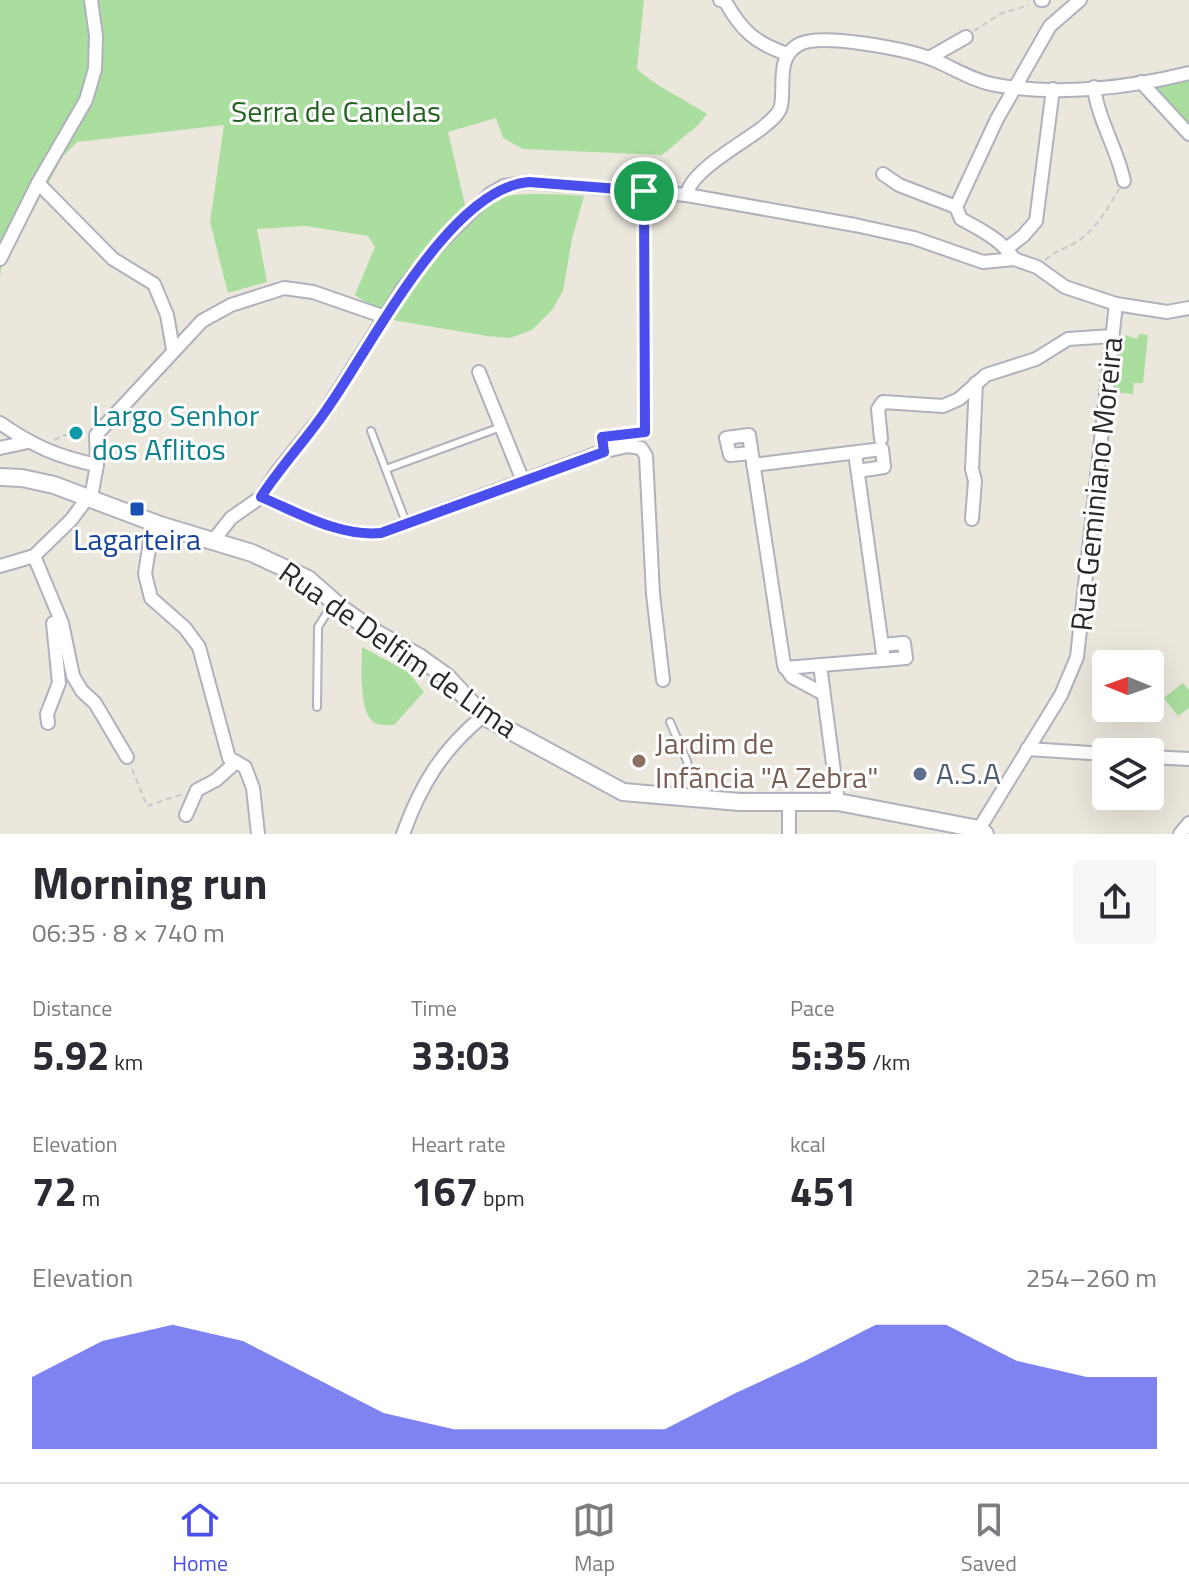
<!DOCTYPE html>
<html lang="en">
<head>
<meta charset="utf-8">
<style>
  body { margin:0; font-family:"Titillium Web",sans-serif; background:#f7f7f7; color:#2b2b33; height:100vh; display:flex; flex-direction:column; font-size:30px; white-space:nowrap }
  * { box-sizing:border-box; margin:0 }
  p { font-size:26px; color:#7c7c81 }
  .icon { flex:none; width:44px; height:44px; fill:none; stroke:currentColor; stroke-width:2; stroke-linecap:round; stroke-linejoin:round }
  .map { position:relative; height:834px; overflow:hidden }
  .sheet { display:flex; flex-direction:column; background:#fff; flex:1 }
  .sheet>* { flex:none }
  .needle { width:52px; rotate:271deg }
  .tools { position:absolute; left:1092px; top:650px; display:grid; gap:16px }
  .tools a { display:grid; place-items:center; width:72px; height:72px; border-radius:8px; background:#fff; box-shadow:0 8px 32px #0002; font-size:40px }
  .pin { position:absolute; display:grid; place-items:center; width:68px; height:68px; color:#fff; margin:-34px; border:4px solid #fff; border-radius:50%; box-shadow:0 2px 8px #0007 }
  .round { display:grid; place-items:center; flex:none; width:84px; height:84px; border-radius:8px; background:#f7f7f7 }
  .overview { display:flex; align-items:center; justify-content:space-between; height:136px; padding:0 32px }
  h1 { font-size:44px; font-weight:700; line-height:60px }
  .figures { display:grid; grid-template-columns:repeat(3,1fr); gap:12px; height:136px; padding:8px 32px }
  .figures div { display:grid; align-content:center }
  .figures b { font-size:40px; font-weight:700 }
  .figures small { font-size:22px; font-weight:400 }
  .figures p { font-size:22px }
  .chart { height:224px; padding:16px 32px }
  .chart p { display:flex; justify-content:space-between }
  .chart svg { width:100%; height:144px; margin-top:8px; fill:#494eec; opacity:.7 }
  .dock { display:flex; justify-content:space-around; align-items:center; height:112px; border-top:2px solid #e1e1e2; background:#fff; font-size:22px; color:#7c7c81 }
  .dock a { display:grid; justify-items:center; gap:4px }
  .dock .current { color:#494eec }
  .map>svg:first-child { display:block }
</style>
</head>
<body>
<div class="map">
<svg width="1189" height="834" viewBox="0 0 1189 834">
  <rect width="100%" height="100%" fill="#ebe7dd"/>
  <g fill="#a9de9e">
    <path d="M0 0H644L637 69C657 87 684 99 707 114L698 125 662 155 523 149 503 138 496 118 448 132 465 205C498 192 549 193 584 196L572 239 563 291 552 310 532 330 510 338 487 336 392 320 355 295 375 247 368 236 306 226 257 229 267 282 228 293 210 222 224 125 77 142 63 156 1 269 0 278Z"/>
    <polygon points="1189,77 1189,141 1164,110 1156,85"/>
    <polygon points="1139,334 1148,335 1143,383 1134,383 1133,394 1112,392 1118,341 1123,341 1125,335 1137,339"/>
    <path d="M362 647 408 672 424 692 394 725C388 725 380 726 375 723 358 714 362 664 362 647Z"/>
    <polygon points="1183,683 1189,690 1189,708 1178,716 1164,698"/>
  </g>
  <g fill="none" stroke-linecap="round" stroke-linejoin="round">
    <defs>
      <g id="service">
        <polyline points="371,431 407,525"/>
        <polyline points="604,450 602,437 645,432 644,191"/>
        <polyline points="386,469 501,427"/>
        <polyline points="317,707 318,627 333,603"/>
        <polyline points="670,722 687,761 692,794"/>
      </g>
      <g id="minor">
        <path d="M720 0 725 1C741 30 755 43 787 54"/>
        <polyline points="1041,0 1043,0"/>
        <polyline points="929,58 966,37"/>
        <polyline points="1141,82 1189,134"/>
        <path d="M1094 87C1098 120 1117 148 1124 181"/>
        <polyline points="883,174 899,185 956,207"/>
        <polyline points="38,183 113,259 154,284 167,315 173,349"/>
        <path d="M687 195C689 172 743 143 762 128 769 122 779 115 781 106 785 85 776 58 798 45 819 32 904 49 929 58 951 66 972 81 996 85 1058 96 1129 88 1189 73"/>
        <polyline points="1006,249 1023,236 1036,221 1053,89"/>
        <polyline points="0,259 38,183 86,100 95,69 96,36 91,0"/>
        <path d="M1014 259C1003 241 980 229 961 219L956 207 997 119 1050 26 1080 0"/>
        <polyline points="479,372 523,481"/>
        <path d="M0 423C33 446 58 457 97 465"/>
        <polyline points="881,439 878,409 883,402 943,406 959,399 986,375 1036,359 1068,339 1112,336"/>
        <polyline points="0,448 28,442"/>
        <polyline points="751,453 730,455 726,438 749,435 784,665 792,677 822,693"/>
        <polyline points="855,453 884,660"/>
        <polyline points="753,465 882,449 884,467 858,471"/>
        <path d="M261 497C299 513 339 537 381 533L601 452 628 446 641 448 646 456 653 594 663 680"/>
        <polyline points="972,519 975,481 972,469 976,383"/>
        <polyline points="153,522 145,574 151,598 185,628 199,647 229,758 245,767 253,788 258,834"/>
        <polyline points="213,541 231,518 261,497 277,472 325,412 403,288 436,247 490,194 504,186 529,182 687,195 855,225 914,238 983,262 1014,259 1037,267 1065,287 1116,304 1167,312 1189,308"/>
        <polyline points="34,556 62,623 73,676 82,691 95,703 127,757"/>
        <polyline points="0,566 34,556 71,520 92,492 97,465 96,435 202,321 231,305 284,288 313,292 385,317"/>
        <polyline points="820,665 838,802"/>
        <polyline points="785,668 906,658 904,643 882,645"/>
        <polyline points="48,723 47,714 59,683 53,623"/>
        <polyline points="1027,749 1106,754"/>
        <polyline points="1150,757 1189,759"/>
        <polyline points="789,802 789,834"/>
        <polyline points="186,815 197,790 216,780 236,762"/>
        <polyline points="979,829 1061,695 1077,657 1116,304"/>
        <path d="M403 834C421 784 442 750 483 716"/>
        <polyline points="1180,834 1189,823"/>
      </g>
      <polyline id="secondary" points="0,477 22,478 54,485 160,525 252,553 308,579 342,609 376,633 419,657 447,677 483,716 623,792 740,802 838,802 979,829 985,834"/>
    </defs>
    <use href="#service" stroke="#b1b1bd" stroke-width="10"/>
    <use href="#minor" stroke="#b1b1bd" stroke-width="16"/>
    <use href="#secondary" stroke="#b1b1bd" stroke-width="20"/>
    <g stroke="#c8c8c8" stroke-width="2" stroke-dasharray="6 4" stroke-linecap="butt">
      <polyline points="974,31 1000,14 1029,5"/>
      <path d="M1045 260C1055 251 1067 248 1078 241 1097 228 1108 208 1119 189"/>
      <polyline points="54,440 65,435 83,435"/>
      <polyline points="132,769 147,806 183,794"/>
    </g>
    <use href="#service" stroke="#fff" stroke-width="6"/>
    <use href="#minor" stroke="#fff" stroke-width="12"/>
    <use href="#secondary" stroke="#fff" stroke-width="16"/>
  </g>
  <g fill="none" stroke-linecap="round" stroke-linejoin="round">
    <defs>
      <path id="route" d="M529 182 644 191 645 432 602 437 604 452 381 533C339 537 299 513 261 497 281 466 306 440 327 409 370 349 449 188 529 182Z"/>
    </defs>
    <use href="#route" stroke="#fff" stroke-width="16"/>
    <use href="#route" stroke="#494eec" stroke-width="10"/>
  </g>
  <circle fill="#0f9aa8" stroke="#fff" stroke-width="3" cx="76" cy="433" r="8"/>
  <rect fill="#1a4fb4" stroke="#fff" stroke-width="3" x="129" y="501" width="16" height="16" rx="4"/>
  <circle fill="#8d6e63" stroke="#fff" stroke-width="3" cx="639" cy="761" r="8"/>
  <circle fill="#5c6f8a" stroke="#fff" stroke-width="3" cx="920" cy="774" r="8"/>
  <g text-anchor="middle" stroke-width="6" stroke-linejoin="round" paint-order="stroke">
    <g font-size="30" fill="#236220" stroke="#fff">
      <text x="336" y="122">Serra de Canelas</text>
    </g>
    <g font-size="30" fill="#0d838f" stroke="#fff" text-anchor="start">
      <text x="92" y="426">Largo Senhor<tspan x="92" dy="34">dos Aflitos</tspan></text>
    </g>
    <g font-size="30" fill="#2a2a2a" stroke="#fff">
      <text transform="translate(1097 484) rotate(-84)" y="10">Rua Geminiano Moreira</text>
      <text transform="translate(398 650) rotate(35)" y="10">Rua de Delfim de Lima</text>
    </g>
    <g font-size="30" fill="#164399" stroke="#fff">
      <text x="137" y="550">Lagarteira</text>
    </g>
    <g font-size="30" fill="#785e54" stroke="#fff" text-anchor="start">
      <text x="655" y="754">Jardim de<tspan x="655" dy="34">Infãncia "A Zebra"</tspan></text>
    </g>
    <g font-size="30" fill="#4e5e75" stroke="#fff" text-anchor="start">
      <text x="936" y="784">A.S.A</text>
    </g>
  </g>
</svg>
<div class="tools">
<a><svg class="needle" viewBox="-14 -14 28 28"><path d="M0-13l5 13h-10z" fill="#e53935"/><path d="M0 13l5-13h-10z" fill="#7c7c81"/></svg></a>
<a><svg class="icon" aria-label="layers" viewBox="0 0 24 24"><path d="M12 4l9 5-9 5-9-5zM3 14l9 5 9-5"/></svg></a>
</div>
<div class="pin" style="left:644px;top:191px;background:#1e9e55"><svg class="icon" aria-label="arrive" viewBox="0 0 24 24"><path d="M6 21V4h12l-3 4 3 4H6"/></svg></div>
</div>
<section class="sheet">
<div class="overview"><div><h1>Morning run</h1><p>06:35 · 8 × 740 m</p></div><a class="round"><svg class="icon" aria-label="share" viewBox="0 0 24 24"><path d="M12 15V3M7 8l5-5 5 5M5 13v7h14v-7"/></svg></a></div>
<div class="figures">
<div><p>Distance</p><b>5.92<small> km</small></b></div>
<div><p>Time</p><b>33:03</b></div>
<div><p>Pace</p><b>5:35<small> /km</small></b></div>
</div>
<div class="figures">
<div><p>Elevation</p><b>72<small> m</small></b></div>
<div><p>Heart rate</p><b>167<small> bpm</small></b></div>
<div><p>kcal</p><b>451</b></div>
</div>
<div class="chart"><p><span>Elevation</span>254–260 m</p>
<svg viewBox="0 0 160 44" preserveAspectRatio="none"><path d="M0 44V22L10 11L20 6L30 11L40 22L50 33L60 38L70 38L80 38L90 38L100 27L110 17L120 6L130 6L140 17L150 22L160 22V44z"/></svg>
</div>
</section>
<nav class="dock">
<a class="current"><svg class="icon" aria-label="home" viewBox="0 0 24 24"><path d="M3 11l9-7 9 7M6 9v11h12V9"/></svg>Home</a>
<a><svg class="icon" aria-label="map" viewBox="0 0 24 24"><path d="M3 6l6-2 6 2 6-2v14l-6 2-6-2-6 2zM9 4v14M15 6v14"/></svg>Map</a>
<a><svg class="icon" aria-label="saved" viewBox="0 0 24 24"><path d="M7 4h10v16l-5-4-5 4z"/></svg>Saved</a>
</nav>
</body>
</html>
